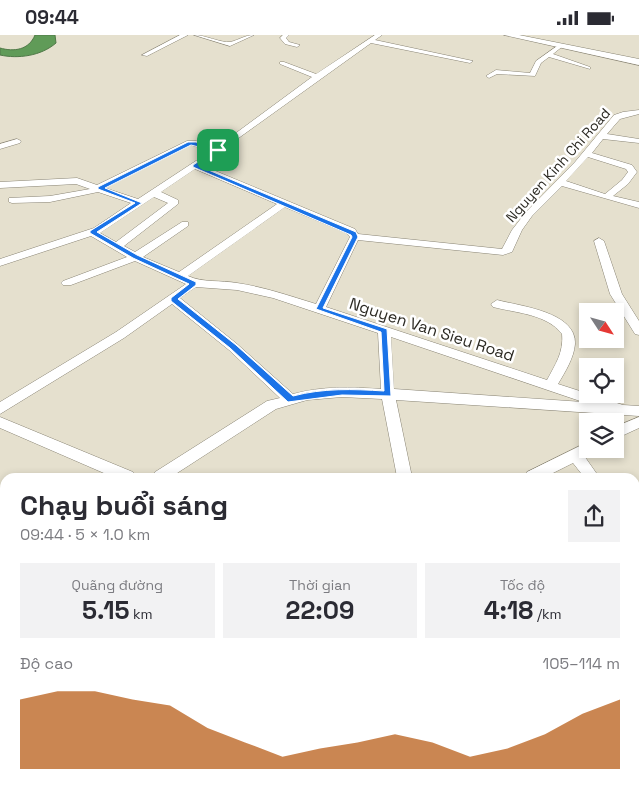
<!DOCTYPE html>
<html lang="vi">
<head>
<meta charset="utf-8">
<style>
  body { margin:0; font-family:"Space Grotesk",sans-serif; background:#f2f2f3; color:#2b2b33; height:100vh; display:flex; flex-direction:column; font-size:19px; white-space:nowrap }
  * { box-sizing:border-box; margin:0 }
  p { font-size:16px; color:#7c7c81 }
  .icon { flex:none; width:28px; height:28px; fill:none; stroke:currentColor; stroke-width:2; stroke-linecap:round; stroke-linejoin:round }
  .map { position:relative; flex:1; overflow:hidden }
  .drawer { position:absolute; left:0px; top:438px; width:640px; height:321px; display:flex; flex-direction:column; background:#fff; border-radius:15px 15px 0 0; box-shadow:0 2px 8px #0003 }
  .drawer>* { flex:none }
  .needle { width:32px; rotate:126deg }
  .tools { position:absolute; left:579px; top:268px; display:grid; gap:10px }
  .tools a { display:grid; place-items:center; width:45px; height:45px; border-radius:0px; background:#fff; box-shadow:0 2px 8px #0003; font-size:25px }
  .pin { position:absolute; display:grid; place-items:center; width:42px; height:42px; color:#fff; margin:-21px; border-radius:10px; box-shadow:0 2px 8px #0006 }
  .round { display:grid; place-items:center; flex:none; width:52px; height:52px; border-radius:0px; background:#f2f2f3 }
  .overview { display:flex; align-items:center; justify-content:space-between; height:85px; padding:0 20px }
  h1 { font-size:28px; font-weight:800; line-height:38px }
  .metrics { display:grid; grid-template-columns:repeat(3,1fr); gap:8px; height:85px; padding:5px 20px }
  .metrics div { display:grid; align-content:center; border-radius:0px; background:#f2f2f3; text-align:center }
  .metrics b { font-size:25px; font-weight:800 }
  .metrics small { font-size:14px; font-weight:400 }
  .metrics p { font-size:14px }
  .chart { height:140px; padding:10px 20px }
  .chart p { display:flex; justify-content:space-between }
  .chart svg { width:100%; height:90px; margin-top:5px; fill:#b45309; opacity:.7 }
  .status { display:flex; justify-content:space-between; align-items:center; height:35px; padding:0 25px; background:#fff; direction:ltr }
  .status svg { height:14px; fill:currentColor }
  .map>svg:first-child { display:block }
</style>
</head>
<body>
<div class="status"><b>09:44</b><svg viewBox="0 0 49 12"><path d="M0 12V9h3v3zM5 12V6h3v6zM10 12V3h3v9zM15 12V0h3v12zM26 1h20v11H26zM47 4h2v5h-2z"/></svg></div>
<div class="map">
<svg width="639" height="758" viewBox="0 0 639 758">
  <rect width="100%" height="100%" fill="#e5e0ce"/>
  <path fill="#609b58" stroke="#507948" d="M35 0H55L56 8C41 21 18 24 0 20V13C14 17 29 15 35 0Z"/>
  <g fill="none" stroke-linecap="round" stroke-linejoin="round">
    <defs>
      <g id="minor">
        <polygon points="180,0 188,0 147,21 142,20"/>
        <path d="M194 0C205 0 221 8 230 7 239 5 245 0 254 0L230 11Z"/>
        <polygon points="283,0 289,0 286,3 289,7 300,10 297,12 285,9 280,3"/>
        <path d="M375 0H382L375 5 473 26 470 28 371 8 201 130 355 194 358 199 502 214 512 195 526 177 575 127 614 80 623 77 639 75V79L620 84 607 99 639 104V108L603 104 592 118 632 130 637 137 628 149 613 161 639 167V173L562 151 532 181 522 195 512 217 503 220 358 205 326 272 547 345C555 330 564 317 562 299 547 279 516 278 493 272L491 269 497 265C520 271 577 277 575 309 574 323 565 337 558 349L623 370 639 371V381L396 365 412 442H397L382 364 342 362 307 365 276 374 171 442H153L155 437 267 366 280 363 229 315 172 269 124 303 0 379V367L116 297 186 249 135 226 71 250H63L61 248 63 246 127 222 91 201 0 231V224L94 193 131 168 98 157 50 167 12 168 9 167V163L50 161 90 154 76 149 0 153V147L77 143 97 150 187 106H196L217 112 312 42 280 29V27H284L316 39ZM191 110 211 116 138 164 105 153ZM588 122 626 134 628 137 622 145 605 159 566 146ZM195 134 277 169 179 237 143 222 188 191V187H182L135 217 124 211 178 169V165L161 157ZM154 162 168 168 116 207 100 198ZM285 172 347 198 350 202 316 269C290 261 264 252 237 248 221 245 203 248 188 241ZM196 252 237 255 273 263 378 298 381 354C351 352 322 351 293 359L237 309 180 263ZM391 302 583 367 394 354Z"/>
        <polygon points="560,9 563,11 553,19 590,32 590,34 549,22 541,28 535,41 497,39 489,43 486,41 496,35 530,38 536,26"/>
        <polygon points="17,104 21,106 20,108 0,114 0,109"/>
        <polygon points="599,203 604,206 622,259 639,286 639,300 635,299 610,259 594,206"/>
        <polygon points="0,382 133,437 136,442 113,442 0,393"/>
        <polygon points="639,382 639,393 615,404 615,392"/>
        <polygon points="588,407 588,414 595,414 593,417 585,422 599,442 584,442 573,428 545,442 525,442 527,437"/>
        <polygon points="635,490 639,491 639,509 635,508"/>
        <polygon points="5,539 5,556 0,558 0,541"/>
        <polygon points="0,578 5,580 5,642 0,640"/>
        <rect x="635" y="623" width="4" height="18"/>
        <polygon points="7,754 29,754 30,758 8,758"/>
        <polygon points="544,754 567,754 569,758 546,758"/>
      </g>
      <polygon id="major" points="504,0 519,0 639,24 639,30"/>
    </defs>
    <use href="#minor" stroke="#898474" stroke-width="1"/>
    <use href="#major" stroke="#898474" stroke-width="1"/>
    <use href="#minor" fill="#fff" fill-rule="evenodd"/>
    <use href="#major" fill="#fff" fill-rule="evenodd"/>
  </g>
  <path fill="#1a73e8" stroke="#fff" fill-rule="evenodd" d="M188 107H196L221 115 199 131 356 197 358 202 323 273 387 294 391 361 342 360 288 367 230 313 171 266V263L189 249 133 223 90 198V196L135 168 98 154V152ZM191 110 215 116 193 130V132L351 200 352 202 316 274 381 297 384 356C353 354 323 353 293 361L236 310 178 264 196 250V247L137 220 97 197 142 168 105 153Z"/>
  <g text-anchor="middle" stroke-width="5" stroke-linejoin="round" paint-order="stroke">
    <g font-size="14" fill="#2c2a23" stroke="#fff">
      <text transform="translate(558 130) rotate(-48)" y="5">Nguyen Kinh Chi Road</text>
    </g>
    <g font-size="16" fill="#2c2a23" stroke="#fff">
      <text transform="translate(432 294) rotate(18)" y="6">Nguyen Van Sieu Road</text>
    </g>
  </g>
</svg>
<div class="tools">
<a><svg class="needle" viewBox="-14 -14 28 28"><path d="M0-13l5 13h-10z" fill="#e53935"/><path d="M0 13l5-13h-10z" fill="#7c7c81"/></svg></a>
<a><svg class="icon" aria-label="locate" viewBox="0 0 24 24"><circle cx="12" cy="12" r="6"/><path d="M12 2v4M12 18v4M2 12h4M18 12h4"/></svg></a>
<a><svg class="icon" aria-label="layers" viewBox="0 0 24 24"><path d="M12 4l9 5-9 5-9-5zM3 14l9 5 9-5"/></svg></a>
</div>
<div class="pin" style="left:218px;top:115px;background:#1e9e55"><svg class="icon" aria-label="arrive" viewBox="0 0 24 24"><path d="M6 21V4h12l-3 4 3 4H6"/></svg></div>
<section class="drawer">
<div class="overview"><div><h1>Chạy buổi sáng</h1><p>09:44 · 5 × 1.0 km</p></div><a class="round"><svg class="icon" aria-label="share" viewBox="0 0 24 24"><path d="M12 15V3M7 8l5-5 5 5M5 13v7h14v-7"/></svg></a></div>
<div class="metrics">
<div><p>Quãng đường</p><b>5.15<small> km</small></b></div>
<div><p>Thời gian</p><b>22:09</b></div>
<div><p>Tốc độ</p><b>4:18<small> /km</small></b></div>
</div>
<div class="chart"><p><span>Độ cao</span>105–114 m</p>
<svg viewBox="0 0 160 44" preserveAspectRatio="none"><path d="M0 44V10L10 6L20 6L30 10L40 13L50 24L60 31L70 38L80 34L90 31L100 27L110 31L120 38L130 34L140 27L150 17L160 10V44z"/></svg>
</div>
</section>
</div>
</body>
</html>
